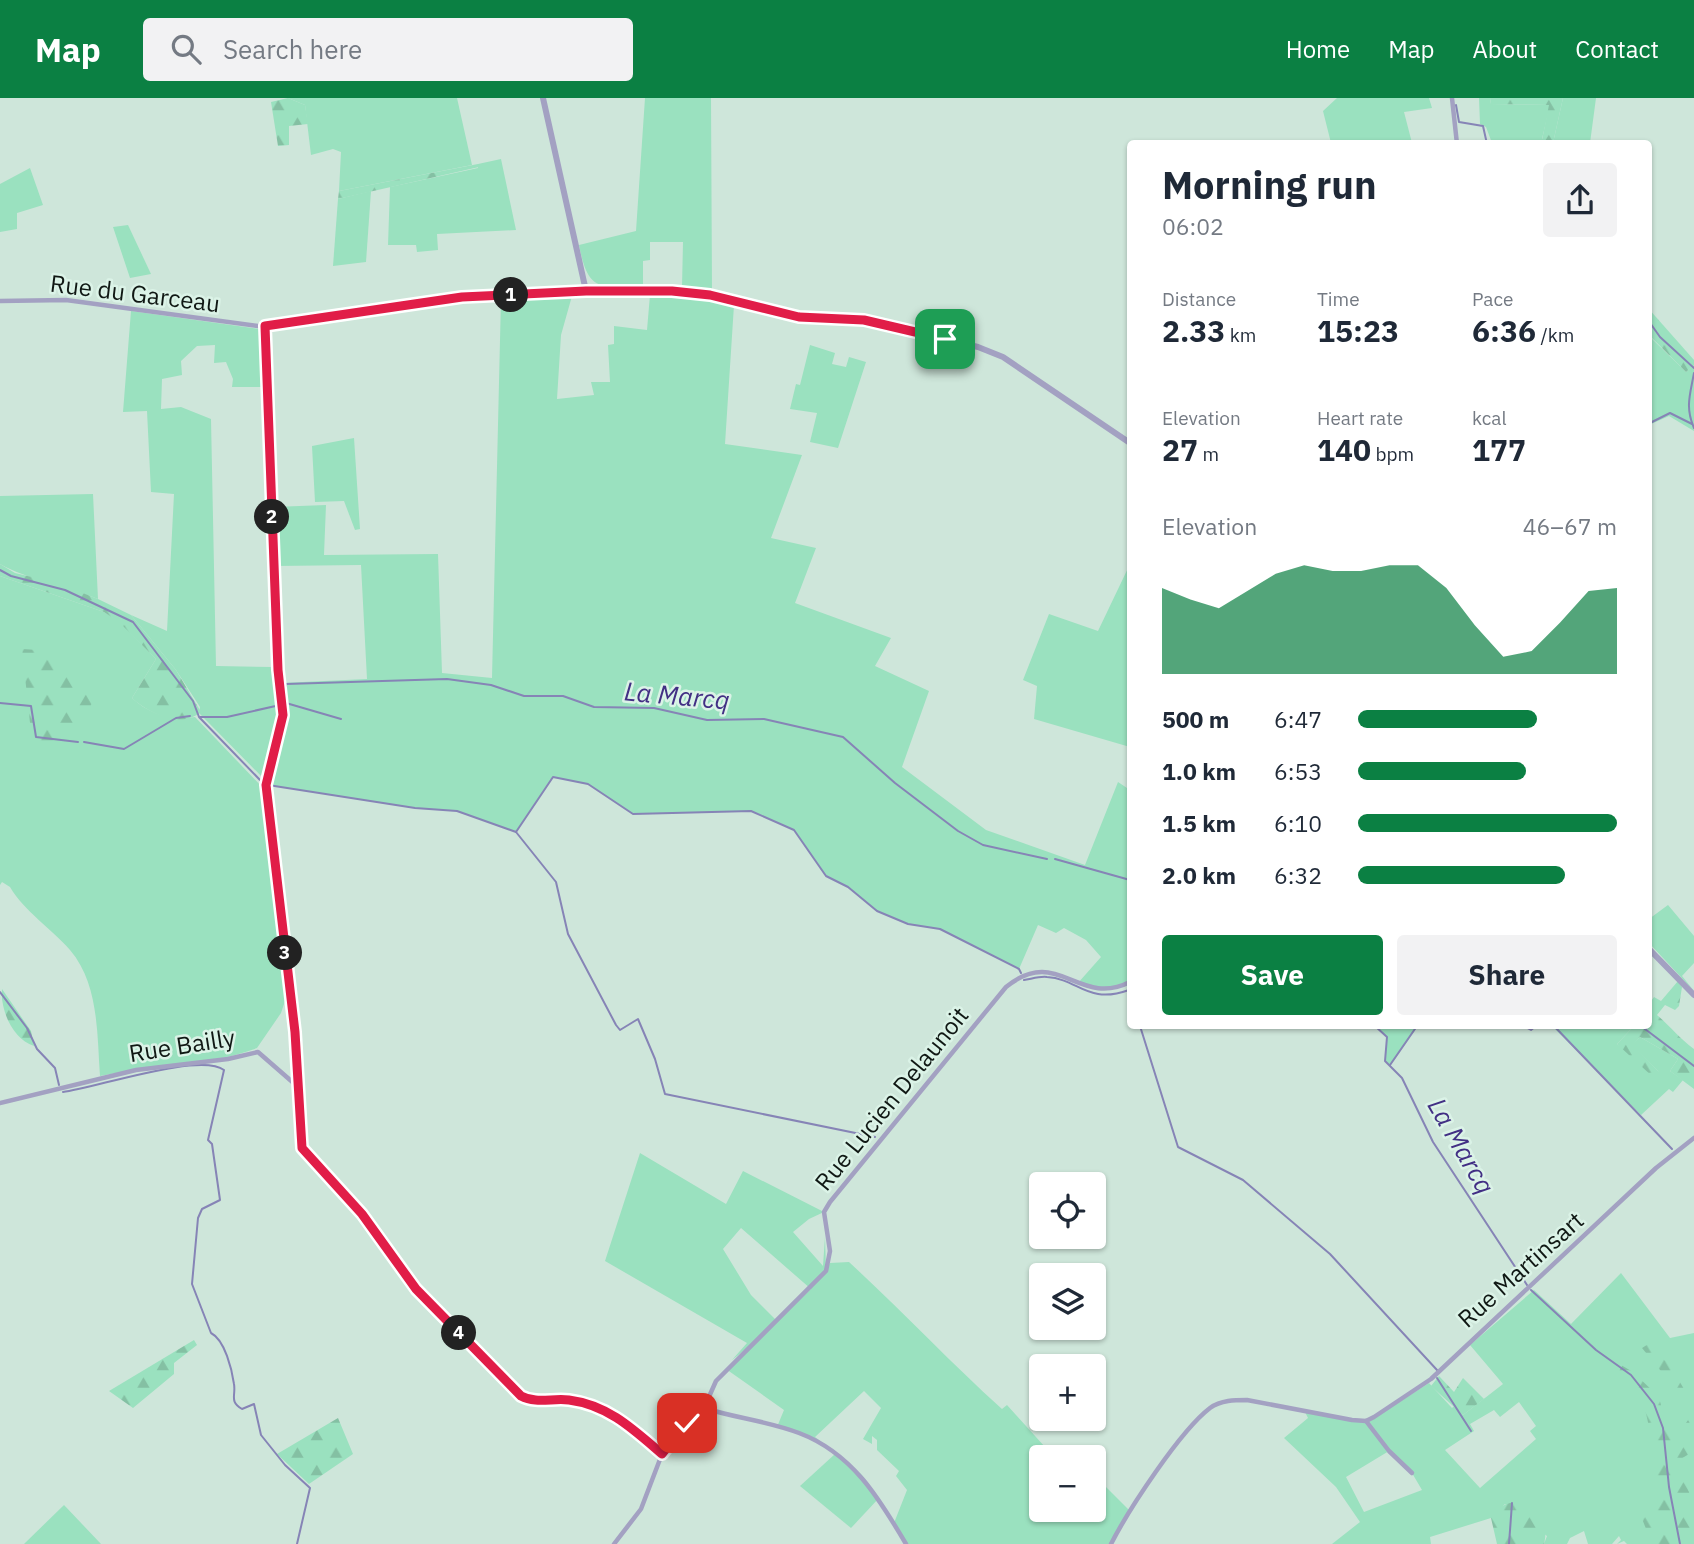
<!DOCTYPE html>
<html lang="en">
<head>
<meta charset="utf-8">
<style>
  body { margin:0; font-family:"IBM Plex Sans",sans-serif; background:#f2f2f3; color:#1f2937; height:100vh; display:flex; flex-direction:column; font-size:26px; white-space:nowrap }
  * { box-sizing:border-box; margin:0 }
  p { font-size:23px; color:#747a83 }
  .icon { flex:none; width:38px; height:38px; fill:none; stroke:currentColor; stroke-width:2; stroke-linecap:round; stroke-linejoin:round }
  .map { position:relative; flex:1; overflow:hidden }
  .sheet { position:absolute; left:1127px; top:42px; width:525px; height:889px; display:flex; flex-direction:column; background:#fff; border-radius:7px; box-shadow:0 2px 5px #0004 }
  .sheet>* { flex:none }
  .fabs { position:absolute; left:1029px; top:1074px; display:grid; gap:14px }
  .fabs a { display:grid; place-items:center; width:77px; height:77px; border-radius:7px; background:#fff; box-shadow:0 2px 5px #0004; font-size:35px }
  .pin { position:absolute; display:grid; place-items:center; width:60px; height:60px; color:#fff; margin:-30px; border-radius:14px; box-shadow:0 4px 10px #0006 }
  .km { position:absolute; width:35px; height:35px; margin:-18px; border-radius:50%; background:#222; color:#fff; font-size:19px; line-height:35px; text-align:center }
  .round { display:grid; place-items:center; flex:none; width:74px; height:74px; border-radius:7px; background:#f2f2f3 }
  .summary { display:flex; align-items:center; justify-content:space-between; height:119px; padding:0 35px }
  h1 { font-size:38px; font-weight:700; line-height:52px }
  .figures { display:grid; grid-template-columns:repeat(3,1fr); gap:10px; height:119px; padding:7px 35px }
  .figures div { display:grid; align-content:center }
  .figures b { font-size:30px; font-weight:700 }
  .figures small { font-size:19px; font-weight:400 }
  .figures p { font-size:19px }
  .chart { height:196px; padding:14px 35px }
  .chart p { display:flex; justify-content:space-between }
  .chart svg { width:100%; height:126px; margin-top:7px; fill:#0b8043; opacity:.7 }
  .cta { display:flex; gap:14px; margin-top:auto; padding:14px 35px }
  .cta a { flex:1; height:80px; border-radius:7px; background:#0b8043; color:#fff; font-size:28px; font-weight:700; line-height:80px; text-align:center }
  .cta a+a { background:#f2f2f3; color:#1f2937 }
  ul { padding:0 35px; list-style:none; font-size:23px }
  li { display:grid; grid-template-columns:112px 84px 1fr; align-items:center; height:52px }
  li i { height:18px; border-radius:9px; background:#0b8043 }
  header { display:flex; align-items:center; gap:42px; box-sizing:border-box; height:98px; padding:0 35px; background:#0b8043; color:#fff }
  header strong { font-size:33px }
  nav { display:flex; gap:38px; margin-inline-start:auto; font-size:24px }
  .search { width:490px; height:63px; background:#f2f2f3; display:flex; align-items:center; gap:18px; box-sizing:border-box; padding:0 24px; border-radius:7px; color:#747a83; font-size:26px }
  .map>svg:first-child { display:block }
</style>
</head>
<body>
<header>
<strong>Map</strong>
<div class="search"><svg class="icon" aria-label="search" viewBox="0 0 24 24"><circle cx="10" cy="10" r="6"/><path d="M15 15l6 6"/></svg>Search here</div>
<nav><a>Home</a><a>Map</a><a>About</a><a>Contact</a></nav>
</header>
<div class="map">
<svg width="1694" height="1446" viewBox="0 0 1694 1446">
  <defs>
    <pattern id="forest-firs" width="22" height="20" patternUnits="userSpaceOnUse" patternTransform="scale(1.75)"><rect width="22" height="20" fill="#9ae1bf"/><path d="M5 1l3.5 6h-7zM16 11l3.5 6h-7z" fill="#84c0a3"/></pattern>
  </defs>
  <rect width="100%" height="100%" fill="#cee6da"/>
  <g fill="#9ae1bf" fill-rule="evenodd">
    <polygon points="288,0 457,0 472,67 339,93 341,54 333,51 311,57 305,7"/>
    <path d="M645 0H711L712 194 682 189 683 144H650V162L643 163V189C598 190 588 193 579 147L636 133Z"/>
    <polygon points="1337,0 1429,0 1432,10 1404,14 1412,45 1331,45 1323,13"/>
    <polygon points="1479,0 1490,0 1491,6 1550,7 1542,41 1553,45 1563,0 1596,0 1590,45 1492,45 1486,29 1480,26"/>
    <polygon points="501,61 516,132 437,136 438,152 417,154 416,147 388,147 390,89 478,70 478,66"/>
    <polygon points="30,70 43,107 17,115 17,131 0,134 0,86"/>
    <polygon points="371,93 366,164 333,168 338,101"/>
    <polygon points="128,127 151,176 130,180 113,129"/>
    <polygon points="691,196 734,207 725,346 802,357 771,440 816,450 795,505 891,540 875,568 929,593 902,669 986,732 1085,767 1118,684 1130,692 1130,884 1111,892 1078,885 1101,859 1086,842 1064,830 1056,835 1038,827 1019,871 940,831 908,826 877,813 848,789 826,778 794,732 751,713 633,716 588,686 553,679 516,734 458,713 415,710 268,687 271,665 284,620 287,621 281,585 367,581 361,467 275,468 273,409 326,407 324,457 438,456 442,575 492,580 501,200 572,198 561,237 557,301 594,297 591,284 610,284 608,247 614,246 614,228 647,232 650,197"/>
    <polygon points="131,213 259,231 259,239 265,238 266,286 261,289 232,289 233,281 226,264 214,265 215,247 197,248 181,263 182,277 162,281 161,311 181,309 211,321 216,568 273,569 270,417 282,612 263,680 199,615 200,609 176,572 131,517 167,533 174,396 151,394 147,313 123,314"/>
    <polygon points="1648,237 1686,274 1694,267 1694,333 1669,318 1649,327"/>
    <polygon points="810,247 835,255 832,266 846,269 849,259 866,264 838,350 810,344 817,315 790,311 796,286 800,287"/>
    <polygon points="354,340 360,431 355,432 344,403 315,404 312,348"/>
    <path d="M93 396 98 501C68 489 26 481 0 466V398Z"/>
    <polygon points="1130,466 1130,649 1034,621 1037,588 1023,582 1049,516 1098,533"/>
    <path d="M0 478 104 514 119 523 156 561 132 600C149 616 172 623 195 619L263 690 288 894 281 915 257 950C210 968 150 967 100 978 97 936 99 886 70 852 52 831 24 813 10 789L2 784 0 787Z"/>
    <polygon points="1668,807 1694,838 1694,865 1682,878 1694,893 1649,845 1649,821"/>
    <polygon points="1375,928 1418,928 1390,968 1385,963 1387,939"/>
    <polygon points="1552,928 1634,928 1617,946 1659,974 1632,947 1640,939 1678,961 1670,973 1683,982 1673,994 1669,991 1641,1017"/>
    <path d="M640 1055 726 1106 743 1073 824 1114 809 1121 793 1134 823 1168 825 1139 826 1172 830 1165 849 1164C901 1212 949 1263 1002 1311L1007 1307 1055 1360H1041V1412H1094V1377L1129 1412 1111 1446H906L894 1425 907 1392 896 1378 899 1373 877 1352V1342L872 1338V1346L863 1341 881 1310 864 1293 815 1339 835 1354 814 1340 777 1329 784 1312 726 1271 751 1247 732 1262 747 1245 605 1163ZM741 1130 811 1191 777 1223 751 1197 723 1151Z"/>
    <path d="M1621 1175 1670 1240 1694 1235V1446H1627L1624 1443 1617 1446 1621 1442 1619 1438 1612 1446H1588L1584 1433 1570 1440 1567 1446H1544L1547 1438 1505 1406 1491 1420 1430 1439 1431 1446H1332L1360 1424 1336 1389 1284 1340 1308 1320 1304 1312 1352 1322 1373 1321 1429 1285 1452 1310 1455 1307 1463 1317 1503 1286 1470 1247 1534 1192 1571 1226ZM1519 1304 1536 1328 1530 1333 1536 1341 1480 1390 1445 1352 1474 1333 1470 1326 1494 1312 1500 1319ZM1389 1353 1412 1375 1422 1392 1364 1414 1346 1379Z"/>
    <polygon points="835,1356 861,1376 879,1400 851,1430 800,1388"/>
    <polygon points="64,1407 101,1446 24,1446"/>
  </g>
  <g fill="url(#forest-firs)">
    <polygon points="288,0 305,7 308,26 289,28 289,47 278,48 271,4"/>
    <polygon points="1490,0 1563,0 1553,45 1542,42 1549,7 1491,6"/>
    <polygon points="478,66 479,69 338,101 339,93"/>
    <polygon points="1648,210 1694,262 1694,267 1686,274 1649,237"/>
    <path d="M0 466 15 475 57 485 98 501 131 517 176 572 201 614C181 631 148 615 132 600L156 561 119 524 104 514 0 478Z"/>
    <polygon points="22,551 38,552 99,586 76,647 32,643"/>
    <path d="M1678 883 1682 889 1679 908 1675 912 1665 907 1657 917C1670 928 1679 940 1694 951V991L1670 973 1678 961 1640 939 1633 947 1659 974 1653 979 1617 946 1634 928H1648L1649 906 1654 899 1661 903Z"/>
    <path d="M2 891 31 933 34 948C12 941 0 911 2 891Z"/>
    <polygon points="194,1242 197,1247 174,1265 174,1276 133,1310 109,1293"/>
    <path d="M1650 1245 1671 1269 1694 1308V1353L1679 1362 1694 1410V1446H1652L1637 1408 1657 1391C1652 1368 1652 1322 1641 1303 1630 1285 1610 1276 1602 1256L1633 1274 1659 1299 1666 1328 1683 1329 1691 1318 1674 1289 1642 1250Z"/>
    <polygon points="1439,1278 1454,1294 1463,1280 1484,1301 1463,1317 1431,1288"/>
    <polygon points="338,1320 353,1356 309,1386 277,1356"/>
    <path d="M1528 1402C1544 1411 1548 1430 1544 1446H1497L1491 1420C1499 1405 1512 1404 1528 1402Z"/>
  </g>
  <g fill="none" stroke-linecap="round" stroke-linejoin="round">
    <g stroke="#8684b6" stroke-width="2">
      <polyline points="1456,7 1459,24 1483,28 1487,46"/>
      <polyline points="1648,222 1660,239 1694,270"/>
      <path d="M1694 275C1690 297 1685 309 1694 330"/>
      <polyline points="1648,326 1670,315 1692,326"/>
      <polyline points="0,472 11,478 65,492 133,524 193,603 199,619 260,682"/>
      <polyline points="0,605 31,608 36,639 78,644"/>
      <polyline points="200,619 227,619 280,607"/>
      <polyline points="341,621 286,605 286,586 447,581 491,587 524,598 563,598 594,609 654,610 707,622 764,621 843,639 895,685 958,733 983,747 1047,761"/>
      <polyline points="84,644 124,651 176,620 190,618"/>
      <polyline points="268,687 415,710 457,713 516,734 553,679 588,686 633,716 751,713 794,732 826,778 848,789 877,813 908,826 940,831 1019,871 1021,875"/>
      <polyline points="516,734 556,784 568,836 616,927 620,932 638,921 655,961 665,996 875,1039"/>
      <polyline points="1055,761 1130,782"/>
      <path d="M1024 882C1031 881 1040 878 1047 879 1079 881 1087 907 1129 892L1130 897"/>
      <polyline points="0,894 27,930 37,951 55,970 59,987"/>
      <polyline points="1140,928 1178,1049 1243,1082 1330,1156 1437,1272"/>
      <polyline points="1375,928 1387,939 1385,963 1402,980 1433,1044 1527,1187"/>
      <polyline points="1524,928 1531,932 1536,928"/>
      <polyline points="1554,928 1672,1051"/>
      <polyline points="1641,928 1694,968"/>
      <polyline points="1390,967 1417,928"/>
      <path d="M63 994C95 990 200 954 224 972L208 1042 212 1046 220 1102 202 1111 198 1120 192 1186 211 1235C225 1242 232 1272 234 1286 236 1298 229 1303 242 1311L254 1306 261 1337 285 1367 310 1390 297 1446"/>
      <polyline points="1531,1192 1596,1252 1631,1277 1654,1306 1663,1330 1669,1389 1680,1446"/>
      <polyline points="1437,1280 1471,1333"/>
      <polyline points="1509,1446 1512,1405"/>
    </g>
    <g stroke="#a3a1c2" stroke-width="4.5">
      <polyline points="1452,0 1457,46"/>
      <polyline points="0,203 66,202 258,228 462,199 586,193"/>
      <path d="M265 228 278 572 283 616 266 687 295 934 302 1050 362 1116 416 1191 515 1293C534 1309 561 1299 584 1305 616 1314 637 1334 662 1356"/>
      <polyline points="0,1005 136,972 228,961 258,954 297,988"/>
      <path d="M704 1310 716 1283 826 1173 830 1153 824 1114 830 1104 1006 889C1058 847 1078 910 1130 884"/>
      <path d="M704 1310C735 1320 768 1323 799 1335 852 1355 879 1400 906 1446"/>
      <polyline points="1366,1323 1389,1353 1412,1375"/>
      <polyline points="614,1446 641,1411 662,1356 704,1310"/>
      <path d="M1111 1446C1129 1411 1180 1333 1210 1310 1221 1302 1235 1302 1247 1302L1352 1322 1366 1323 1374 1319 1431 1281 1656 1070 1694 1040"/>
    </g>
    <g stroke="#a3a1c2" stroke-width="6">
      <polyline points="543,0 586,193 687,193 799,219 883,226 978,249 1003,259 1130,345"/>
      <polyline points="1648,850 1694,897"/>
    </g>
  </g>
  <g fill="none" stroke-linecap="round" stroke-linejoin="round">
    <defs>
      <path id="route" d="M687 1325 662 1356C633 1331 608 1307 569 1302 552 1300 536 1306 521 1298L416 1191 362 1116 302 1050 295 934 266 687 283 617 278 572 265 228 462 199 586 193H672L710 197 799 219 864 222 945 241"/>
    </defs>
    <use href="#route" stroke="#fff" stroke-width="14"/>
    <use href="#route" stroke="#e11d48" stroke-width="9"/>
  </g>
  <g text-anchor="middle" stroke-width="5" stroke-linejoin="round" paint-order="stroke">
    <g font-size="24" fill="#101814" stroke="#dbf3e7">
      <text transform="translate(135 196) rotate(7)" y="8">Rue du Garceau</text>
      <text transform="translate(182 948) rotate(-9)" y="8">Rue Bailly</text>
      <text transform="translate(892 1001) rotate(-51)" y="8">Rue Lucien Delaunoit</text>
      <text transform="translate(1521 1172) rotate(-42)" y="8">Rue Martinsart</text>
    </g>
    <g font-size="26" font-style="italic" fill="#422f84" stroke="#dbf3e7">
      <text transform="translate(677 598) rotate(5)" y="9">La Marcq</text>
      <text transform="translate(1461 1048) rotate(60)" y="9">La Marcq</text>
    </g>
  </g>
</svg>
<div class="fabs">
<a><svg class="icon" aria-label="locate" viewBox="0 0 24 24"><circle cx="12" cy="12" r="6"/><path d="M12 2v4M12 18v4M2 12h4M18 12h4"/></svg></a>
<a><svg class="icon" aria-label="layers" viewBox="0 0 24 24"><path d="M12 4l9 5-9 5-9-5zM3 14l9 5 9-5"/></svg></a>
<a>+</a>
<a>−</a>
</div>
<div class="pin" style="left:945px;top:241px;background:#1e9e55"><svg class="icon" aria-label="arrive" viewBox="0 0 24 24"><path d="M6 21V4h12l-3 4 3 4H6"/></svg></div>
<div class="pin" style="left:687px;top:1325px;background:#d93025"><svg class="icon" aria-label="check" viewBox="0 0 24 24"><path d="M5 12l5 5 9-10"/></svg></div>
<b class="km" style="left:511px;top:197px">1</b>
<b class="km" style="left:272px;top:419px">2</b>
<b class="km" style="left:285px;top:855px">3</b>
<b class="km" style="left:459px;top:1235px">4</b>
<section class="sheet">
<div class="summary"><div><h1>Morning run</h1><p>06:02</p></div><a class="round"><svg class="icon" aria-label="share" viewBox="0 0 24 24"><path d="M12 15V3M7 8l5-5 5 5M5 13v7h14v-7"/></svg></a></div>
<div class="figures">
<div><p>Distance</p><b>2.33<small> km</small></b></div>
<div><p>Time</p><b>15:23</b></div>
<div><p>Pace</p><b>6:36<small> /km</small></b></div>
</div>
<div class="figures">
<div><p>Elevation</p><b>27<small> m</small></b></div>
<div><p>Heart rate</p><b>140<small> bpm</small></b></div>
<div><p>kcal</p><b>177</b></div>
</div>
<div class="chart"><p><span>Elevation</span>46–67 m</p>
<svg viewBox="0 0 160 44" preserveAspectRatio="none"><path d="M0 44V14L10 18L20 21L30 15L40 9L50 6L60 8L70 8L80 6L90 6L100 14L110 27L120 38L130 36L140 26L150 15L160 14V44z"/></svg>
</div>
<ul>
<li><b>500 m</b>6:47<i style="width:69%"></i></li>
<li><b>1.0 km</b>6:53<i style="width:65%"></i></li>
<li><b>1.5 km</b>6:10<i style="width:100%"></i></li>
<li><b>2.0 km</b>6:32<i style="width:80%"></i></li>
</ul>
<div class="cta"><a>Save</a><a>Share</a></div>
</section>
</div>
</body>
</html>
